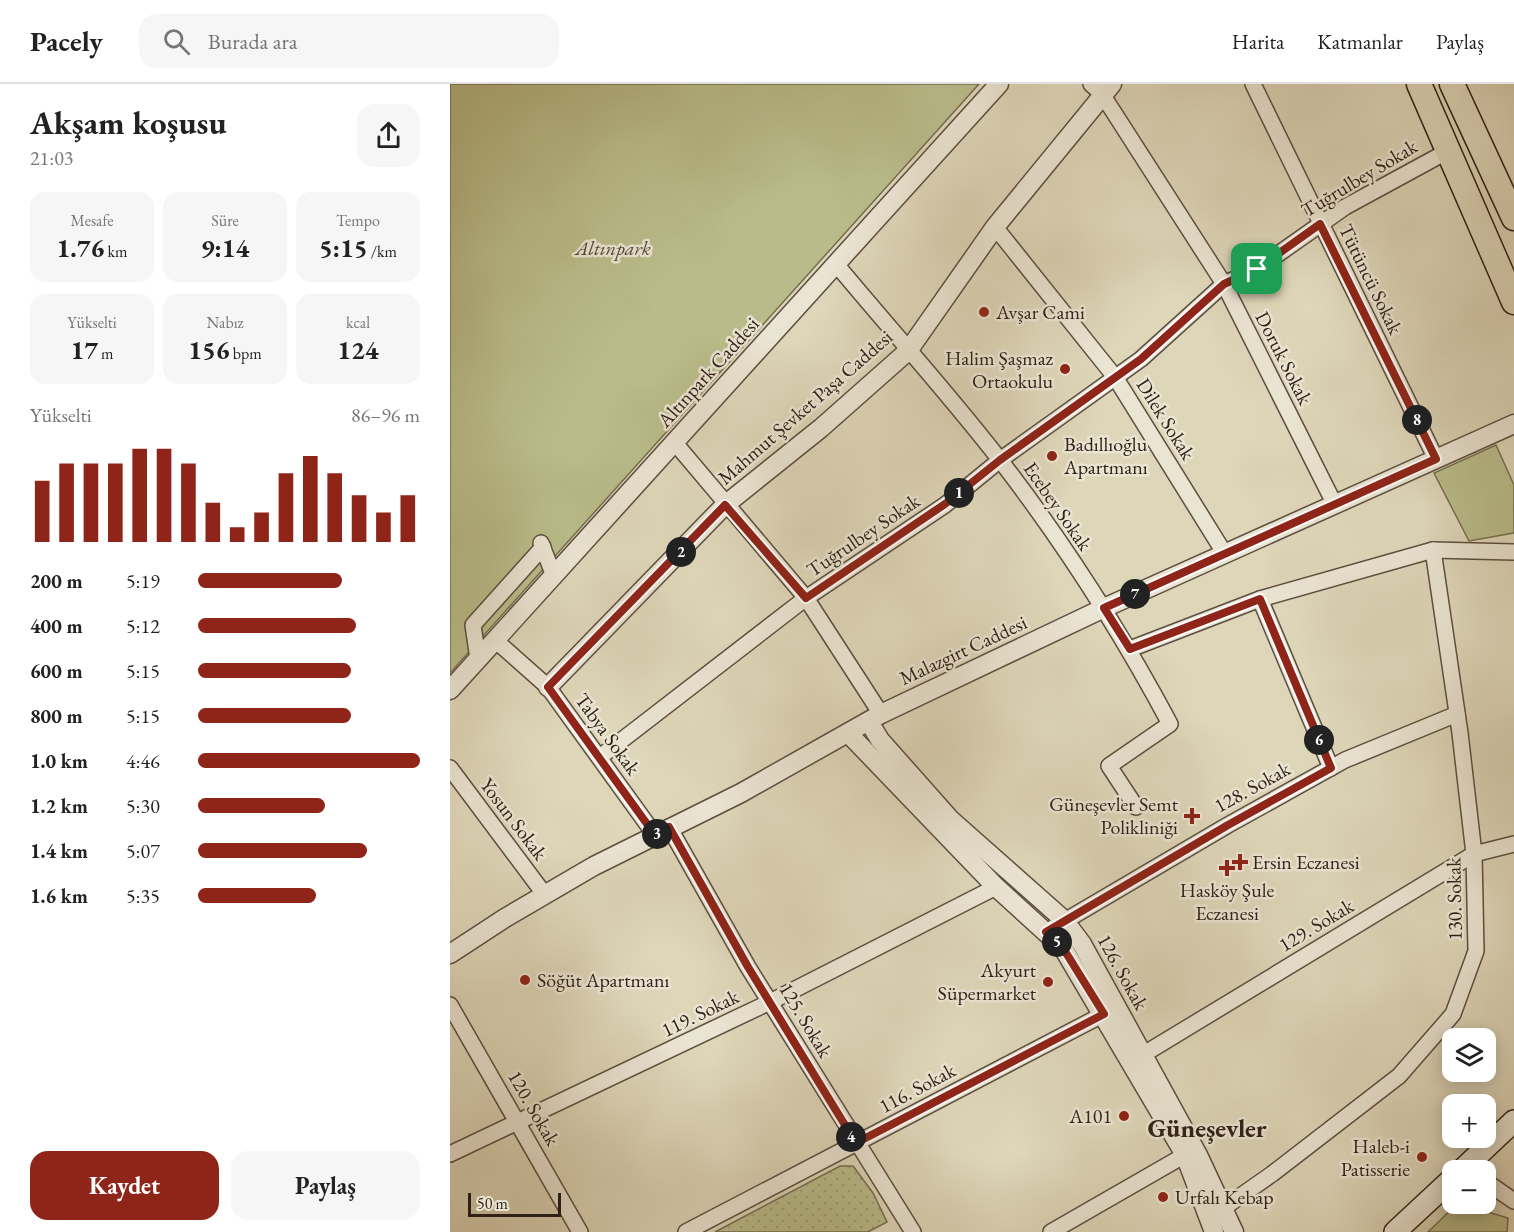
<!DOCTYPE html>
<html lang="tr">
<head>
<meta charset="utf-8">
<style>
  body { margin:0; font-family:"EB Garamond",serif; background:#f6f6f6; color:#222; height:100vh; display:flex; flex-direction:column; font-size:22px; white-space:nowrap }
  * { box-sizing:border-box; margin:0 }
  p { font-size:20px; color:#767676 }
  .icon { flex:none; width:33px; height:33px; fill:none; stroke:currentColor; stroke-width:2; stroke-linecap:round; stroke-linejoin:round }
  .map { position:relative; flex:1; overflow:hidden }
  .side { display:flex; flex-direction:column; background:#fff; width:450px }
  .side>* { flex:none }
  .tools { position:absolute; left:992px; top:944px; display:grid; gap:12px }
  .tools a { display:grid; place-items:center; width:54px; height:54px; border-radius:12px; background:#fff; box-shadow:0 3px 15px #0003; font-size:30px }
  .scale { position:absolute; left:18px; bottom:15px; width:93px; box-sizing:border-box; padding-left:6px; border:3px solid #302118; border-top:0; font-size:16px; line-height:21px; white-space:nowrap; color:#302118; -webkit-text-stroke:4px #eae4d2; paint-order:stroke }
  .pin { position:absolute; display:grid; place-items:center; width:51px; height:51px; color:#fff; margin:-26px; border-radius:12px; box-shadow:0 3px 9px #0006 }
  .km { position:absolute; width:30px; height:30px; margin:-15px; border-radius:50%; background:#222; color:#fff; font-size:16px; line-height:30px; text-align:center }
  .round { display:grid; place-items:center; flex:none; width:63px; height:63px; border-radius:18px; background:#f6f6f6 }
  .overview { display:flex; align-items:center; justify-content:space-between; height:102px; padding:0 30px }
  h1 { font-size:33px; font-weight:700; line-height:45px }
  .stats { display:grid; grid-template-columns:repeat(3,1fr); gap:9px; height:102px; padding:6px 30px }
  .stats div { display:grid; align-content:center; border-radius:15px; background:#f6f6f6; text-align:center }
  .stats b { font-size:26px; font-weight:700 }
  .stats small { font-size:16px; font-weight:400 }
  .stats p { font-size:16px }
  .chart { height:168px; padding:12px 30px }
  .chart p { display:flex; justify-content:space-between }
  .chart svg { width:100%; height:108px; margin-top:6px; stroke:#8f2418; stroke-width:6 }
  .primary-button { display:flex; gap:12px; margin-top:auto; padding:12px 30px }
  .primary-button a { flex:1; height:69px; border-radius:18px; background:#8f2418; color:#fff; font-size:24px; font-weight:700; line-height:69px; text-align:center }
  .primary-button a+a { background:#f6f6f6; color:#222 }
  ul { padding:0 30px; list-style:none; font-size:20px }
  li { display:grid; grid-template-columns:96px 72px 1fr; align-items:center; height:45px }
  li i { height:15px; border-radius:8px; background:#8f2418 }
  header { display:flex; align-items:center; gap:36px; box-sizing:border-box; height:84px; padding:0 30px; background:#fff; border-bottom:2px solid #e0e0e0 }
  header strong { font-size:28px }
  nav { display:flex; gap:33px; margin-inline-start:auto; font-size:21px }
  .search { width:420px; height:54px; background:#f6f6f6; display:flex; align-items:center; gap:15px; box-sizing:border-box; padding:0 21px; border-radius:18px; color:#767676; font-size:22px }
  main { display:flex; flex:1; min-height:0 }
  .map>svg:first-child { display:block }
</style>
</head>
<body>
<header>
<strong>Pacely</strong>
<div class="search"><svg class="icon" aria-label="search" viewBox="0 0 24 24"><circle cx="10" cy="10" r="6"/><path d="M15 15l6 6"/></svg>Burada ara</div>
<nav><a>Harita</a><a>Katmanlar</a><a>Paylaş</a></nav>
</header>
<main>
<section class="side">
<div class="overview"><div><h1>Akşam koşusu</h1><p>21:03</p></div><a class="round"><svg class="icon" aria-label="share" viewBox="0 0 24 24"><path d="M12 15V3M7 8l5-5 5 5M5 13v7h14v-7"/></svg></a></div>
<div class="stats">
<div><p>Mesafe</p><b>1.76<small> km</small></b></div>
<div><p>Süre</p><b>9:14</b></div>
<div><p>Tempo</p><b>5:15<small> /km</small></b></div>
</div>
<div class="stats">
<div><p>Yükselti</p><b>17<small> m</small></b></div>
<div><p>Nabız</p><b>156<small> bpm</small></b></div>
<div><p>kcal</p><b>124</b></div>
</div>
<div class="chart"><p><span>Yükselti</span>86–96 m</p>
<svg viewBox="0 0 160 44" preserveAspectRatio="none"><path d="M5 44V19M15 44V12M25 44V12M35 44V12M45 44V6M55 44V6M65 44V12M75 44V28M85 44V38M95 44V32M105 44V16M115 44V9M125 44V16M135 44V25M145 44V32M155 44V25"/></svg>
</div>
<ul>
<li><b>200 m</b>5:19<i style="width:65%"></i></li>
<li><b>400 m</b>5:12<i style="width:71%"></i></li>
<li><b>600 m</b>5:15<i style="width:69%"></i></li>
<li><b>800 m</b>5:15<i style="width:69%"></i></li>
<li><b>1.0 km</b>4:46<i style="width:100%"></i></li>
<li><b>1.2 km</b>5:30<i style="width:57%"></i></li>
<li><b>1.4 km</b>5:07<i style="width:76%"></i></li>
<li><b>1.6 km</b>5:35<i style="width:53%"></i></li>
</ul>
<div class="primary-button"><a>Kaydet</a><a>Paylaş</a></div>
</section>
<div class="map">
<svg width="1064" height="1148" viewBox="0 0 1064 1148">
  <defs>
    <pattern id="grass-dots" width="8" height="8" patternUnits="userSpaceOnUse" patternTransform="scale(1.5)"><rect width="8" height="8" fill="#b9bc8a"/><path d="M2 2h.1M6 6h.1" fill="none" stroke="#9fa176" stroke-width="1.8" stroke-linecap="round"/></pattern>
  </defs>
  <rect width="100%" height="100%" fill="#ded6b9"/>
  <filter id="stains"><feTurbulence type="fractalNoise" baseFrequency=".00333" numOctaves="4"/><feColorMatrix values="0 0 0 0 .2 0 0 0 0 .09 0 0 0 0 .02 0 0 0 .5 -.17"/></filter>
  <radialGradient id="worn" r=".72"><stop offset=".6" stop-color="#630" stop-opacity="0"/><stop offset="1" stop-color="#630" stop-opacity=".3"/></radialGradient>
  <polygon fill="url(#grass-dots)" stroke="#746e51" stroke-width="1.5" points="390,1082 403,1082 423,1109 437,1138 418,1148 265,1148"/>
  <g fill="#b9bc8a" stroke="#746e51" stroke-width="1.5">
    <polygon points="0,0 529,0 0,589"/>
    <polygon points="1046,361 1064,401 1064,449 1019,457 984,389"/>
    <polygon points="1008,1119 1058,1134 1057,1148 978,1148"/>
  </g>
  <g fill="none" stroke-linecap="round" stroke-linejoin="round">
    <defs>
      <g id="minor">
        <polyline points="641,0 652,10 774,200 885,421"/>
        <polyline points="803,0 986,375"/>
        <polyline points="545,143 665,293 775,470"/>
        <path d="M386 180C440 245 498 309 550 376 614 459 671 548 720 640L659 682 686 723"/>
        <polyline points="225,359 356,514 431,630"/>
        <polyline points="91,459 104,492"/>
        <polyline points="810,515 881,684"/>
        <polyline points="45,556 98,603 205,751"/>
        <polyline points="680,565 810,515 983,466 1064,468"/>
        <polyline points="28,575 23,541 93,463"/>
        <polyline points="150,673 356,514 495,421 550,376 691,275 774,200 807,185 895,123 998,67"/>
        <polyline points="0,684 95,811"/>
        <polyline points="219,743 298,883 463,1148"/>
        <polyline points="596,848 778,741 895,676 1007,630"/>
        <polyline points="0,921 130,1148"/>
        <polyline points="694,970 1024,770 1064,760"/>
        <polyline points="0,1070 320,918 546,803"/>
        <polyline points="1035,1097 1064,1117"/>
        <polyline points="772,1125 822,1090 949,992 1003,930 1026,867 1024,770 1010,649 983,466"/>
        <polyline points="236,1148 654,930"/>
        <polyline points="601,1148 735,1071"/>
      </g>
      <g id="tertiary">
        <polyline points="98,603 275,421 371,344 458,267 545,143 662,0"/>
        <polyline points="0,606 549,0"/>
        <polyline points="419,638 430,656 500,735 614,836 632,860 748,1071 784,1148"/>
        <polyline points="398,649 546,803 613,864 735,1071 764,1148"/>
        <polyline points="0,870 55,834 144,782 291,709 431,630 654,524 1064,340"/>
      </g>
      <g id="secondary">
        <polyline points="1012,1086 1064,1037"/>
        <polyline points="945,1148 1002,1095"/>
      </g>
      <g id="trunk">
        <polyline points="969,0 1064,218"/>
        <polyline points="1002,0 1064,134"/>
      </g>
    </defs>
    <use href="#minor" stroke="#5c4e40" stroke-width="18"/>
    <use href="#tertiary" stroke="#5c4e40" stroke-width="21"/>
    <use href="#secondary" stroke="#302118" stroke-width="24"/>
    <use href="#trunk" stroke="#302118" stroke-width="27"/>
    <use href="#minor" stroke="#eae4d2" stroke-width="15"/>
    <use href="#tertiary" stroke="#eae4d2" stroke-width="18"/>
    <use href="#secondary" stroke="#eae4d2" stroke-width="21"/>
    <use href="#trunk" stroke="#ded6b9" stroke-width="24"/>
  </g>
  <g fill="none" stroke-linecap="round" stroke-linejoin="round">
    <defs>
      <polygon id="route" points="870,140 986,375 654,524 680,565 810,515 881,684 778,741 596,848 613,864 654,930 406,1059 298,883 219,743 205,751 98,603 275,421 356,514 495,420 550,376 691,275 774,200 807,185"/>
    </defs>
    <use href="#route" stroke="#fff" stroke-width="12"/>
    <use href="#route" stroke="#8f2418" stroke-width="8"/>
  </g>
  <g fill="#8f2418" stroke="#eae4d2" stroke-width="2">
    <circle cx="534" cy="228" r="6"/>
    <circle cx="615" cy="285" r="6"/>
    <circle cx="602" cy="372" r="6"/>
    <path d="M739 723h6v6h6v6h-6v6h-6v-6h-6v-6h6z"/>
    <path d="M787 769h6v6h6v6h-6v6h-6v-6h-6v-6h6z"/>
    <path d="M774 775h6v6h6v6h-6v6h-6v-6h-6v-6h6z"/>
    <circle cx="75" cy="896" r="6"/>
    <circle cx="598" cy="898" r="6"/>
    <circle cx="674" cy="1032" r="6"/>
    <circle cx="972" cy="1073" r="6"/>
    <circle cx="713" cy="1113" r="6"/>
  </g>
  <g text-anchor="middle" stroke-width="5" stroke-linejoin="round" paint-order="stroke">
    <g font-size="20" fill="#302118" stroke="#eae4d2">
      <text transform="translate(909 94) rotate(-31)" y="7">Tuğrulbey Sokak</text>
      <text transform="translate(921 195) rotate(64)" y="7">Tütüncü Sokak</text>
      <text transform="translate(834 274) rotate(63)" y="7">Doruk Sokak</text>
      <text transform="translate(258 288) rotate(-48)" y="7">Altınpark Caddesi</text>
      <text transform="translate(355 323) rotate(-41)" y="7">Mahmut Şevket Paşa Caddesi</text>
      <text transform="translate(716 335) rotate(58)" y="7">Dilek Sokak</text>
      <text transform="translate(608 422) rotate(55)" y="7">Ecebey Sokak</text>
      <text transform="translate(413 451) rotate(-34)" y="7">Tuğrulbey Sokak</text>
      <text transform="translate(513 566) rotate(-25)" y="7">Malazgirt Caddesi</text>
      <text transform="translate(158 650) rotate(54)" y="7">Tabya Sokak</text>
      <text transform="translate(802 703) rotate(-29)" y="7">128. Sokak</text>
      <text transform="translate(64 735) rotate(53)" y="7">Yosun Sokak</text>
      <text transform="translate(1004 815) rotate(-91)" y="7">130. Sokak</text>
      <text transform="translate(866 841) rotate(-31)" y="7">129. Sokak</text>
      <text transform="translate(673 888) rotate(61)" y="7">126. Sokak</text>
      <text transform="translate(250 929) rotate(-26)" y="7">119. Sokak</text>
      <text transform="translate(356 936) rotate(59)" y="7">125. Sokak</text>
      <text transform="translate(467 1004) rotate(-28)" y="7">116. Sokak</text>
      <text transform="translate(84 1024) rotate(60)" y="7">120. Sokak</text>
    </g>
    <g font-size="20" font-style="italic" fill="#524834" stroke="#eae4d2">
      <text x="163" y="171">Altınpark</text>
    </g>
    <g font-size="20" fill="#302118" stroke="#eae4d2" text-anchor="start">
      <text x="546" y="235">Avşar Cami</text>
      <text x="603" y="281" text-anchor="end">Halim Şaşmaz<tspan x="603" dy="23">Ortaokulu</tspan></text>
      <text x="614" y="367">Badıllıoğlu<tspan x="614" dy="23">Apartmanı</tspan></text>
      <text x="728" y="727" text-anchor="end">Güneşevler Semt<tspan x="728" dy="23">Polikliniği</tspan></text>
      <text x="802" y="785">Ersin Eczanesi</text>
      <text x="777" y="813" text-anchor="middle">Hasköy Şule<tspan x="777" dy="23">Eczanesi</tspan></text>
      <text x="586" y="893" text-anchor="end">Akyurt<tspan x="586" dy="23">Süpermarket</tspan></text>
      <text x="87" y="903">Söğüt Apartmanı</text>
      <text x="662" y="1039" text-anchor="end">A101</text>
      <text x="960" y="1069" text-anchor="end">Haleb-i<tspan x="960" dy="23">Patisserie</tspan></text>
      <text x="725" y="1120">Urfalı Kebap</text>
    </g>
    <g font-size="26" font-weight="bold" fill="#302118" stroke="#eae4d2">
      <text x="757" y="1053">Güneşevler</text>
    </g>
  </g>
  <rect width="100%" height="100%" filter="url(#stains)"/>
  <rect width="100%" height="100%" fill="url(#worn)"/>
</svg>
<div class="tools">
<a><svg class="icon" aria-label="layers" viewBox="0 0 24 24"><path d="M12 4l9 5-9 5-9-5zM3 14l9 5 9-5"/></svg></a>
<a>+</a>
<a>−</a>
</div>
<div class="scale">50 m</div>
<div class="pin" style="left:807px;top:185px;background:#1e9e55"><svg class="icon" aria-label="arrive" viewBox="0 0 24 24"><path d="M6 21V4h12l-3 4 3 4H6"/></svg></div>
<b class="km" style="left:509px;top:409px">1</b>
<b class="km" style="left:231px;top:468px">2</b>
<b class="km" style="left:207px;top:750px">3</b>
<b class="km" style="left:401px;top:1053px">4</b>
<b class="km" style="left:607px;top:858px">5</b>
<b class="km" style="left:869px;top:656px">6</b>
<b class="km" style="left:685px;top:510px">7</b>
<b class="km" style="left:967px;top:336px">8</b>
</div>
</main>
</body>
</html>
